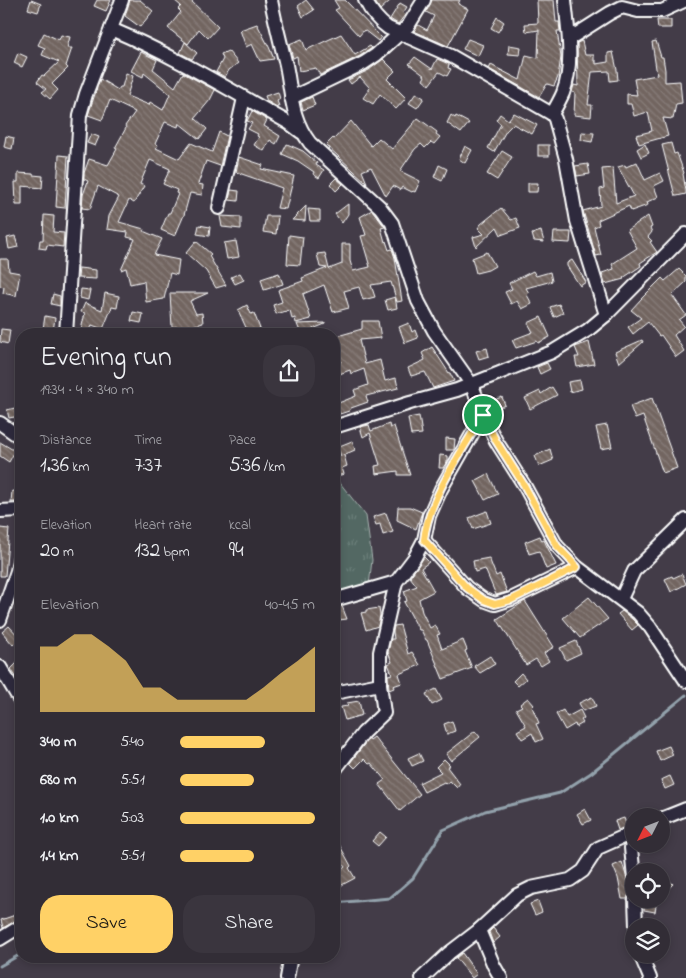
<!DOCTYPE html>
<html lang="en">
<head>
<meta charset="utf-8">
<style>
  body { margin:0; font-family:"Indie Flower",sans-serif; background:#3a353e; color:#f1f3f6; height:100vh; display:flex; flex-direction:column; font-size:19px; white-space:nowrap }
  * { box-sizing:border-box; margin:0 }
  p { font-size:16px; color:#a8a8ad }
  .icon { flex:none; width:28px; height:28px; fill:none; stroke:currentColor; stroke-width:2; stroke-linecap:round; stroke-linejoin:round }
  .map { position:relative; flex:1; overflow:hidden }
  .details { position:absolute; left:15px; top:328px; width:325px; height:635px; display:flex; flex-direction:column; background:#322d36; border-radius:20px; box-shadow:0 2px 8px #0003,0 0 0 1px #4d4951 }
  .details>* { flex:none }
  .needle { width:32px; rotate:228deg }
  .tools { position:absolute; left:625px; top:808px; display:grid; gap:10px }
  .tools a { display:grid; place-items:center; width:45px; height:45px; border-radius:50%; background:#322d36; box-shadow:0 2px 8px #0003,0 0 0 1px #4d4951; font-size:25px }
  .pin { position:absolute; display:grid; place-items:center; width:42px; height:42px; color:#fff; margin:-21px; border:2px solid #fff; border-radius:50%; box-shadow:0 1px 5px #0007 }
  .round { display:grid; place-items:center; flex:none; width:52px; height:52px; border-radius:20px; background:#3a353e }
  .overview { display:flex; align-items:center; justify-content:space-between; height:85px; padding:0 25px }
  h1 { font-size:28px; font-weight:600; line-height:38px }
  .stats { display:grid; grid-template-columns:repeat(3,1fr); gap:8px; height:85px; padding:5px 25px }
  .stats div { display:grid; align-content:center }
  .stats b { font-size:21px; font-weight:600 }
  .stats small { font-size:14px; font-weight:400 }
  .stats p { font-size:14px }
  .chart { height:140px; padding:10px 25px }
  .chart p { display:flex; justify-content:space-between }
  .chart svg { width:100%; height:90px; margin-top:5px; fill:#ffd166; opacity:.7 }
  .cta { display:flex; gap:10px; margin-top:auto; padding:10px 25px }
  .cta a { flex:1; height:58px; border-radius:20px; background:#ffd166; color:#111; font-size:20px; font-weight:600; line-height:58px; text-align:center }
  .cta a+a { background:#3a353e; color:#f1f3f6 }
  ul { padding:0 25px; list-style:none; font-size:16px }
  li { display:grid; grid-template-columns:80px 60px 1fr; align-items:center; height:38px }
  li i { height:12px; border-radius:6px; background:#ffd166 }
  .map>svg:first-child { display:block }
</style>
</head>
<body>
<div class="map">
<svg width="686" height="978" viewBox="0 0 686 978">
  <defs>
    <pattern id="grass-tufts" width="24" height="20" patternUnits="userSpaceOnUse" patternTransform="scale(1.25)"><rect width="24" height="20" fill="#526863"/><path d="M3 7l-1-3M5 7V3M7 7l1-3M15 17l-1-3M17 17v-4M19 17l1-3" fill="none" stroke="#6c7f7a"/></pattern>
    <pattern id="building-back-hatch" width="6" height="6" patternUnits="userSpaceOnUse" patternTransform="scale(1.25)"><rect width="6" height="6" fill="#726561"/><path d="M-1 5l2 2M0 0l6 6M5-1l2 2" fill="none" stroke="#877c79"/></pattern>
  </defs>
  <rect width="100%" height="100%" fill="#433c48"/>
  <filter id="ink" filterUnits="userSpaceOnUse"><feTurbulence type="fractalNoise" baseFrequency=".02" numOctaves="2"/><feDisplacementMap in="SourceGraphic" scale="10" xChannelSelector="R" yChannelSelector="G"/><feConvolveMatrix kernelMatrix="1 2 1 2 8 2 1 2 1" color-interpolation-filters="sRGB"/></filter>
  <g filter="url(#ink)">
    <polygon fill="url(#grass-tufts)" stroke="#a8b4b1" points="340,483 366,516 372,560 369,586 334,597 334,484"/>
    <g fill="none" stroke-linecap="round" stroke-linejoin="round">
      <g stroke="#93a2ac" stroke-width="3">
        <polyline points="334,903 390,898 413,878 443,830 485,811 560,793 591,773 686,695"/>
        <polyline points="0,966 21,954"/>
      </g>
    </g>
    <g fill="url(#building-back-hatch)" stroke="#fff">
      <polygon points="31,0 41,4 38,12 28,9"/>
      <polygon points="97,0 111,0 106,11 94,6"/>
      <polygon points="130,0 140,0 153,11 140,27 125,16"/>
      <polygon points="174,0 190,0 218,27 208,38 199,29 188,44 168,28 181,12 178,9 181,6"/>
      <polygon points="306,0 314,10 303,17 298,6"/>
      <polygon points="334,0 345,0 381,37 378,41 364,30 359,36 335,10 339,8"/>
      <polygon points="374,0 391,0 380,10"/>
      <polygon points="432,0 460,0 458,4 468,9 448,46 414,31 418,25 427,30 434,16 426,12"/>
      <polygon points="537,0 554,0 556,22 559,22 560,31 557,31 561,57 558,77 554,86 547,84 539,97 489,69 491,65 520,80 526,55 538,58 539,30 526,32 525,24 538,23"/>
      <polygon points="400,3 407,7 403,13 405,15 398,24 390,19"/>
      <polygon points="497,17 504,22 498,32 491,28"/>
      <polygon points="657,20 671,20 671,28 658,28"/>
      <polygon points="257,24 269,47 274,59 260,61 252,44 246,47 240,30"/>
      <polygon points="44,33 59,40 61,35 70,37 67,48 72,48 66,66 68,68 52,84 58,90 50,99 42,92 46,89 37,82 42,75 44,76 59,62 42,55 45,48 38,45"/>
      <polygon points="341,34 355,55 370,46 372,48 360,56 320,75 316,68 299,71 297,56 293,58 289,44 302,39 306,50"/>
      <polygon points="468,39 483,45 478,56 463,49"/>
      <polygon points="582,41 585,55 594,55 594,61 596,61 596,64 608,62 608,53 613,52 617,70 618,80 610,81 609,71 592,72 588,105 592,105 591,117 574,115 575,93 572,92 574,85 578,86 577,43"/>
      <polygon points="656,41 661,57 663,57 665,70 665,82 680,81 682,103 676,104 673,119 663,118 668,136 639,144 636,135 652,131 648,112 634,116 631,104 627,104 627,94 637,95 634,79 657,75 652,42"/>
      <polygon points="185,42 197,53 192,59 180,53"/>
      <polygon points="509,45 521,47 520,55 508,54"/>
      <polygon points="228,51 238,63 229,70 225,77 216,72 223,59 221,54"/>
      <polygon points="141,52 157,60 153,69 175,87 183,73 215,90 210,100 195,118 207,129 199,139 179,123 178,127 165,122 155,144 158,145 156,148 179,159 191,143 212,152 219,132 227,136 220,166 206,161 198,184 203,185 202,195 190,193 184,215 175,236 161,230 168,213 170,213 178,194 176,193 177,190 163,184 170,169 150,160 140,184 144,186 134,203 129,200 119,222 144,229 143,231 162,239 154,255 179,260 177,275 170,273 164,299 146,302 144,281 130,284 126,268 121,270 135,239 127,237 128,232 107,229 109,216 119,197 98,186 90,209 82,208 83,195 88,181 84,179 84,173 89,159 108,165 117,149 115,148 126,128 125,126 135,112 110,100 102,120 88,115 100,79 118,90 120,87 122,87 126,73 133,76 127,96 149,105 150,102 163,110 170,94 144,73 143,77 131,71"/>
      <polygon points="18,53 27,57 22,67 14,63"/>
      <polygon points="415,57 432,69 437,59 449,64 448,68 451,69 447,76 439,72 429,85 423,80 425,76 409,64"/>
      <polygon points="383,59 395,71 387,79 406,98 396,109 380,94 373,104 363,98 370,88 360,77 351,84 348,80 369,70"/>
      <polygon points="278,92 280,99 277,101 279,106 277,107 267,101 265,96"/>
      <polygon points="416,93 424,98 417,108 409,103"/>
      <polygon points="312,97 315,105 303,110 301,102"/>
      <polygon points="252,111 267,120 264,126 280,136 276,144 270,140 264,151 254,145 259,137 257,136 258,134 248,129 252,123 247,121"/>
      <polygon points="514,113 537,125 532,134 513,124 506,131 494,152 488,148 501,124 496,120 500,114 508,120"/>
      <polygon points="451,115 455,118 456,116 469,123 461,133 447,123"/>
      <polygon points="418,118 437,132 436,134 440,137 434,144 431,142 425,148 421,144 415,149 400,171 420,181 415,192 413,191 412,192 402,187 400,190 393,186 386,196 371,167 362,171 367,183 326,145 333,138 334,139 351,121 371,146 379,138 392,149"/>
      <polygon points="582,132 594,133 592,142 581,140"/>
      <polygon points="91,134 99,137 95,146 87,143"/>
      <polygon points="6,136 14,138 12,149 4,147"/>
      <polygon points="671,143 674,154 677,153 684,173 683,174 686,191 686,194 677,196 675,196 662,145"/>
      <polygon points="287,144 303,151 317,163 316,165 324,170 319,178 313,174 314,172 298,161 282,154"/>
      <polygon points="645,144 649,153 641,157 637,149"/>
      <rect x="538" y="145" width="11" height="11"/>
      <polygon points="465,146 472,150 465,163 459,159"/>
      <polygon points="502,151 512,157 497,180 487,174"/>
      <polygon points="59,155 68,156 65,208 56,207"/>
      <polygon points="239,157 263,165 261,169 294,176 286,209 277,208 282,188 236,172"/>
      <polygon points="637,162 645,180 660,173 664,181 654,186 658,197 647,202 648,205 631,211 629,206 598,220 599,225 594,227 601,255 596,256 583,211 601,206 600,189 604,188 602,169 613,168 616,203 634,196 618,167 625,165 626,167"/>
      <polygon points="588,164 590,174 577,176 575,166"/>
      <polygon points="439,165 447,169 442,181 434,177"/>
      <polygon points="18,173 33,174 33,175 43,176 42,188 22,186 22,205 16,205 15,182 18,182"/>
      <polygon points="336,178 343,184 336,191 330,184"/>
      <polygon points="528,183 538,183 537,192 528,192"/>
      <polygon points="231,190 239,191 238,201 229,200"/>
      <polygon points="348,204 348,214 342,223 335,214"/>
      <polygon points="306,206 305,221 292,220"/>
      <polygon points="501,208 511,220 516,218 520,228 501,235 497,227 476,247 473,237 484,234 478,228 481,224"/>
      <polygon points="308,209 320,210 320,221 310,221"/>
      <polygon points="372,210 385,227 381,228 385,242 386,241 389,250 392,249 395,258 402,301 397,302 391,282 371,285 375,297 363,300 359,287 344,291 349,308 333,312 324,285 303,294 311,319 296,323 295,318 292,319 290,310 276,314 273,305 282,302 278,290 303,281 302,278 327,268 320,267 317,254 325,253 329,269 342,264 342,244 350,244 350,261 353,271 370,267 361,236 366,235 360,217"/>
      <polygon points="44,215 54,216 53,232 64,233 63,247 47,245 46,249 39,248 40,240 43,240"/>
      <polygon points="220,216 241,217 241,229 222,227"/>
      <polygon points="266,216 278,216 276,234 263,232"/>
      <polygon points="648,216 652,227 650,228 652,232 648,237 652,241 650,242 657,252 640,263 641,266 623,278 624,279 605,284 602,273 614,269 612,264 637,248 627,230"/>
      <polygon points="199,225 210,227 209,236 197,234"/>
      <polygon points="541,231 544,242 534,241 532,234"/>
      <polygon points="554,232 571,232 570,243 553,242"/>
      <polygon points="289,235 303,237 300,265 287,264"/>
      <polygon points="15,236 18,247 9,249 7,238"/>
      <polygon points="196,241 211,254 209,256 226,285 216,288 206,271 186,253"/>
      <polygon points="236,241 239,257 227,259 224,243"/>
      <polygon points="487,252 495,266 488,270 476,273 472,258"/>
      <polygon points="0,259 8,259 9,271 20,273 16,296 3,293 4,287 0,286"/>
      <polygon points="572,260 586,282 580,286 567,266 567,263"/>
      <polygon points="79,268 96,270 96,279 78,278"/>
      <polygon points="679,269 686,276 686,282 672,295 686,315 679,320 684,326 674,335 684,351 676,357 661,335 659,336 648,322 633,334 628,327 641,318 631,310 641,299 662,278 665,281"/>
      <polygon points="533,271 536,276 550,272 552,281 526,288 529,293 527,295 532,304 522,309 517,301 511,304 505,292 512,289 509,283"/>
      <polygon points="240,273 244,280 235,284 231,277"/>
      <polygon points="279,273 283,284 264,290 261,279"/>
      <polygon points="81,289 90,290 88,300 80,298"/>
      <polygon points="105,293 119,296 117,308 112,307 103,329 92,325 89,334 80,334 85,313 81,312 85,303 102,310"/>
      <polygon points="170,293 208,293 190,301 196,314 202,313 203,323 192,326 193,329 178,330 178,327 172,327"/>
      <polygon points="53,294 60,296 60,306 51,304"/>
      <polygon points="395,297 397,308 388,310 385,300"/>
      <polygon points="559,304 563,313 554,317 550,307"/>
      <polygon points="247,305 251,314 254,313 262,334 249,334 238,310"/>
      <polygon points="133,312 143,314 141,323 131,321"/>
      <polygon points="45,316 55,318 53,331 43,329"/>
      <polygon points="541,317 550,337 538,343 537,341 516,348 512,340 533,332 528,323"/>
      <polygon points="362,321 378,321 381,338 359,340 365,364 380,360 385,381 396,378 398,388 366,396 368,402 351,408 349,411 340,414 336,404 356,396 354,390 368,385 364,369 351,374 350,370 334,376 334,364 341,362 334,337 362,329"/>
      <polygon points="325,323 325,324 301,334 297,324"/>
      <polygon points="409,323 412,332 415,330 418,338 405,343 399,327"/>
      <polygon points="1,329 10,330 8,344 0,342"/>
      <polygon points="642,340 643,342 619,363 615,352"/>
      <polygon points="589,342 594,364 577,367 575,357 579,357 575,347"/>
      <polygon points="432,347 449,373 450,373 454,381 433,388 425,372 411,376 408,368 425,360 422,353"/>
      <polygon points="487,348 489,356 479,359 476,351"/>
      <polygon points="547,363 550,369 540,374 537,367"/>
      <polygon points="580,380 582,389 570,392 568,382"/>
      <polygon points="552,387 557,395 530,409 525,398 540,391 541,394"/>
      <polygon points="502,397 505,405 494,410 491,401"/>
      <polygon points="652,398 677,468 663,473 643,416 635,419 630,406"/>
      <polygon points="19,407 20,416 9,418 7,410"/>
      <polygon points="419,416 422,434 411,435 408,418"/>
      <polygon points="389,424 390,428 394,426 410,475 398,475 398,471 376,474 375,466 380,465 370,433 363,437 360,427 369,425 371,431"/>
      <polygon points="607,425 612,447 601,449 596,427"/>
      <polygon points="446,438 455,439 454,450 446,450"/>
      <polygon points="352,441 355,450 341,456 337,447"/>
      <polygon points="0,442 15,451 9,462 0,456"/>
      <polygon points="550,449 553,460 539,466 535,456"/>
      <polygon points="344,455 347,466 342,468 344,474 334,477 334,458"/>
      <polygon points="440,455 448,456 448,460 443,468 439,468"/>
      <polygon points="488,474 498,494 485,500 475,481"/>
      <polygon points="12,491 20,492 19,502 11,502"/>
      <polygon points="398,507 410,507 422,512 416,529 397,520"/>
      <polygon points="487,511 491,523 473,529 469,518"/>
      <polygon points="386,513 393,532 383,535 380,524 376,525 373,517"/>
      <polygon points="0,528 9,529 5,576 0,576"/>
      <polygon points="540,536 542,541 544,540 556,565 546,569 539,551 529,554 525,542"/>
      <polygon points="424,557 429,562 421,568 434,591 419,599 422,612 430,628 435,625 440,634 437,635 442,649 463,640 467,650 465,651 472,668 443,679 427,640 426,640 421,630 419,630 404,602 407,601 404,591 417,586 410,577"/>
      <polygon points="489,558 496,576 500,574 507,592 496,595 485,569 475,572 473,561"/>
      <polygon points="682,574 686,584 671,592 665,579 672,576 673,578"/>
      <polygon points="589,597 608,619 580,638 563,618"/>
      <polygon points="525,601 554,647 544,653 549,661 541,666 536,659 526,665 497,619"/>
      <polygon points="342,606 347,619 339,620 337,615 334,616 334,608"/>
      <polygon points="379,608 380,615 378,626 366,630 361,613 366,612 366,610"/>
      <polygon points="622,611 632,619 638,625 632,630 618,614"/>
      <polygon points="400,625 408,654 412,652 420,665 399,674 402,683 393,686 394,688 389,690 388,675 392,674 388,664 392,662 388,652 391,639 394,639 393,632 394,626"/>
      <polygon points="9,626 20,638 13,645 2,632"/>
      <polygon points="576,641 581,653 566,660 560,648"/>
      <polygon points="490,656 495,664 480,673 474,666"/>
      <polygon points="21,659 21,672 16,677 11,669"/>
      <polygon points="521,673 526,679 518,686 513,681"/>
      <polygon points="436,689 442,700 432,705 426,694"/>
      <polygon points="592,697 596,706 583,711 579,703"/>
      <polygon points="528,698 534,705 532,707 539,723 536,724 543,739 536,742 532,733 522,739 517,731 526,726 516,709 522,706 520,704"/>
      <polygon points="359,701 362,715 345,720 341,707 348,706 347,703"/>
      <polygon points="563,710 567,717 580,710 584,718 581,720 583,723 576,727 575,724 565,730 556,714"/>
      <polygon points="452,721 455,731 447,734 444,724"/>
      <polygon points="475,731 480,737 451,761 446,754"/>
      <polygon points="374,737 420,794 400,811 379,784 385,780 371,763 369,764 364,759 355,768 350,763 369,738 370,740"/>
      <polygon points="669,746 673,755 660,761 656,751"/>
      <polygon points="419,753 423,761 412,766 408,758"/>
      <polygon points="444,759 450,765 447,767 460,784 457,788 450,781 446,784 444,782 424,792 419,783 441,772 436,767"/>
      <polygon points="670,776 674,785 665,789 661,780"/>
      <polygon points="585,809 591,820 583,824 577,814"/>
      <polygon points="624,818 627,826 618,830 615,821"/>
      <polygon points="380,832 386,837 378,846 372,841"/>
      <polygon points="334,835 351,866 349,868 355,878 340,886 334,876 345,867 336,855 334,856"/>
      <polygon points="622,862 631,892 627,899 622,899 618,878 613,866"/>
      <polygon points="665,876 673,884 666,891 661,886 661,880"/>
      <polygon points="645,899 657,899 655,912 644,910"/>
      <polygon points="538,901 542,912 535,915 530,904"/>
      <polygon points="21,913 21,918 3,928 1,920"/>
      <polygon points="493,928 500,937 493,943 489,932"/>
      <polygon points="462,953 477,974 472,978 456,958"/>
    </g>
    <g fill="none" stroke-linecap="round" stroke-linejoin="round">
      <defs>
        <g id="minor">
          <path d="M271 0C275 22 281 44 286 65 292 95 291 118 310 143L380 207 392 223 418 301 434 331 472 385 483 415 496 441 524 485 557 546 577 567 638 613 650 627 686 681"/>
          <path d="M365 0C371 12 377 20 388 28L451 56 552 114 555 119 566 159 577 221 606 315"/>
          <path d="M111 29C173 55 230 90 289 123L301 132"/>
          <polyline points="569,39 610,13 622,7 638,11 662,11 686,0"/>
          <polyline points="291,98 364,63 376,55 408,26 424,0"/>
          <path d="M552 114C556 107 560 100 563 93 574 64 568 30 565 0"/>
          <polyline points="219,208 244,98"/>
          <polyline points="66,334 80,115 86,94 122,0"/>
          <polyline points="0,423 21,438"/>
          <polyline points="334,427 410,403 457,390 552,352 588,330 606,315 686,234"/>
          <polyline points="0,511 21,510"/>
          <polyline points="424,540 467,588 484,600 495,604 511,599 577,567"/>
          <polyline points="621,599 634,571 686,520"/>
          <polyline points="334,600 396,582"/>
          <polyline points="0,620 17,571 21,551"/>
          <polyline points="0,667 21,702"/>
          <polyline points="334,693 380,684"/>
          <polyline points="334,771 363,733 384,713 380,684 380,652 396,582 415,557 424,540 429,516 441,489 483,415"/>
          <polyline points="661,819 686,809"/>
          <polyline points="634,838 631,848 634,878"/>
          <polyline points="635,899 636,926"/>
          <polyline points="479,930 494,966 501,978"/>
          <polyline points="0,939 21,926"/>
          <polyline points="640,954 650,978"/>
          <polyline points="287,978 291,956"/>
          <polyline points="422,978 449,953 479,930 517,895 531,888 570,880 583,871 598,848 634,832"/>
        </g>
      </defs>
      <use href="#minor" stroke="#fff" stroke-width="16"/>
      <use href="#minor" stroke="#2f2a3d" stroke-width="12"/>
    </g>
  </g>
  <g fill="none" stroke-linecap="round" stroke-linejoin="round" filter="url(#ink)">
    <defs>
      <path id="route" d="M483 415 496 441 524 485 557 546 577 567 511 600 495 604 484 600 467 588 424 540C428 499 463 450 483 415Z"/>
    </defs>
    <use href="#route" stroke="#fff" stroke-width="10"/>
    <use href="#route" stroke="#ffd166" stroke-width="6"/>
  </g>
</svg>
<div class="tools">
<a><svg class="needle" viewBox="-14 -14 28 28"><path d="M0-13l5 13h-10z" fill="#e53935"/><path d="M0 13l5-13h-10z" fill="#a8a8ad"/></svg></a>
<a><svg class="icon" aria-label="locate" viewBox="0 0 24 24"><circle cx="12" cy="12" r="6"/><path d="M12 2v4M12 18v4M2 12h4M18 12h4"/></svg></a>
<a><svg class="icon" aria-label="layers" viewBox="0 0 24 24"><path d="M12 4l9 5-9 5-9-5zM3 14l9 5 9-5"/></svg></a>
</div>
<div class="pin" style="left:483px;top:415px;background:#1e9e55"><svg class="icon" aria-label="arrive" viewBox="0 0 24 24"><path d="M6 21V4h12l-3 4 3 4H6"/></svg></div>
<section class="details">
<div class="overview"><div><h1>Evening run</h1><p>19:34 · 4 × 340 m</p></div><a class="round"><svg class="icon" aria-label="share" viewBox="0 0 24 24"><path d="M12 15V3M7 8l5-5 5 5M5 13v7h14v-7"/></svg></a></div>
<div class="stats">
<div><p>Distance</p><b>1.36<small> km</small></b></div>
<div><p>Time</p><b>7:37</b></div>
<div><p>Pace</p><b>5:36<small> /km</small></b></div>
</div>
<div class="stats">
<div><p>Elevation</p><b>20<small> m</small></b></div>
<div><p>Heart rate</p><b>132<small> bpm</small></b></div>
<div><p>kcal</p><b>94</b></div>
</div>
<div class="chart"><p><span>Elevation</span>40–45 m</p>
<svg viewBox="0 0 160 44" preserveAspectRatio="none"><path d="M0 44V12L10 12L20 6L30 6L40 12L50 19L60 32L70 32L80 38L90 38L100 38L110 38L120 38L130 32L140 25L150 19L160 12V44z"/></svg>
</div>
<ul>
<li><b>340 m</b>5:40<i style="width:63%"></i></li>
<li><b>680 m</b>5:51<i style="width:55%"></i></li>
<li><b>1.0 km</b>5:03<i style="width:100%"></i></li>
<li><b>1.4 km</b>5:51<i style="width:55%"></i></li>
</ul>
<div class="cta"><a>Save</a><a>Share</a></div>
</section>
</div>
</body>
</html>
